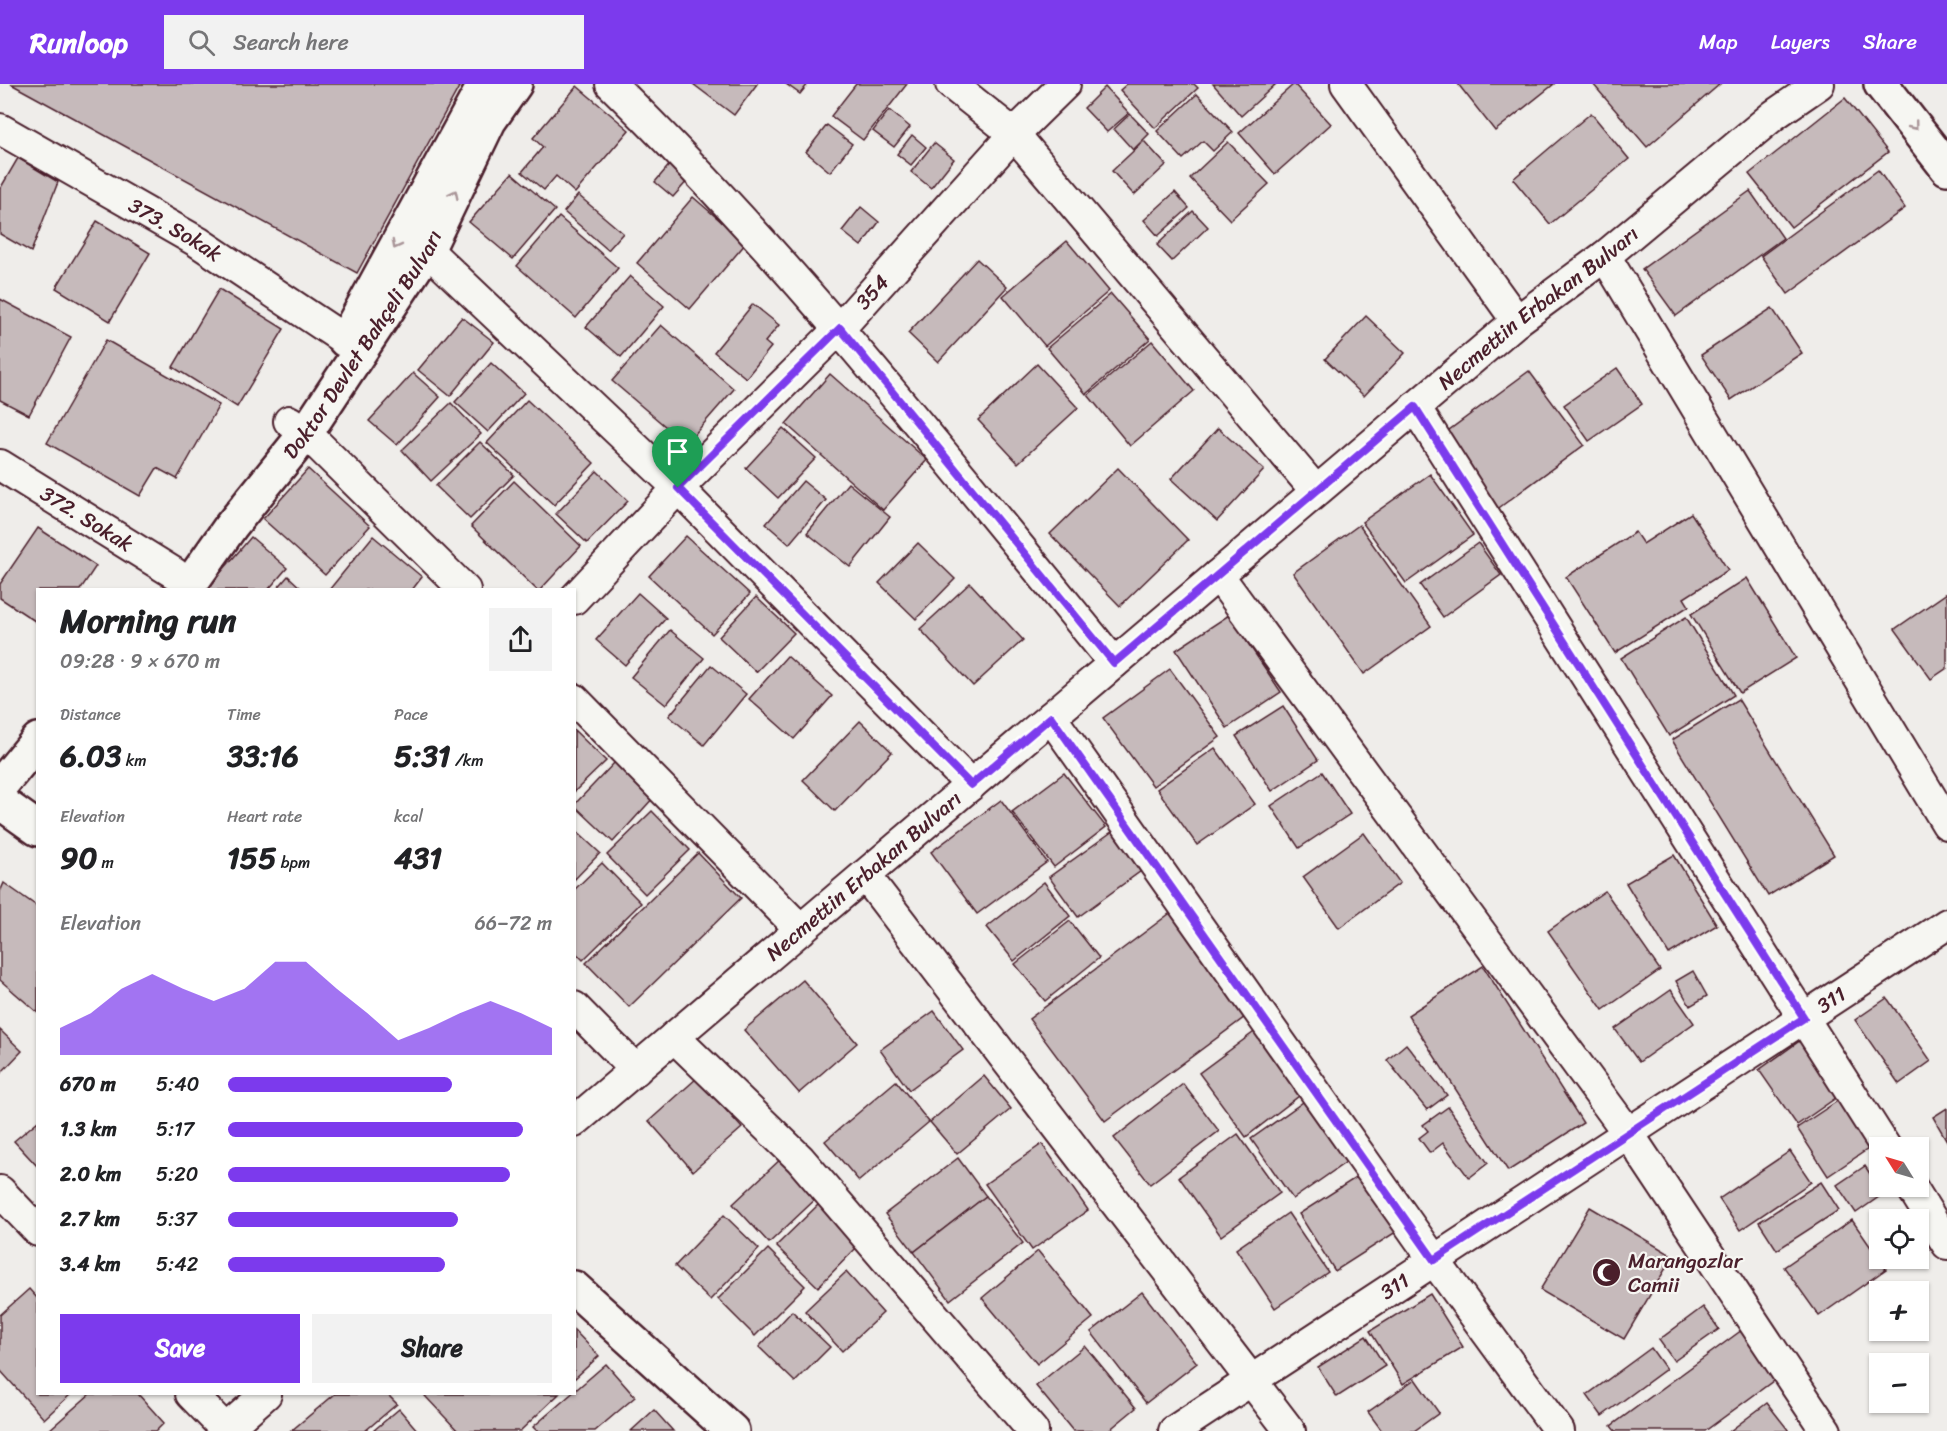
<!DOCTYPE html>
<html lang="en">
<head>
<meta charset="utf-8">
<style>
  body { margin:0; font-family:Sriracha,sans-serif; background:#f2f2f2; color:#202124; height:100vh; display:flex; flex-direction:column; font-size:22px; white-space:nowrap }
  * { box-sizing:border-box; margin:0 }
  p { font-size:20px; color:#757577 }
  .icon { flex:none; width:33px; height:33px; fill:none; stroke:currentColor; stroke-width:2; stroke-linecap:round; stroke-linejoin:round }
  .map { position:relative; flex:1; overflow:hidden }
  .panel { position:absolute; left:36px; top:504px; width:540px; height:807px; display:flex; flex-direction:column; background:#fff; border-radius:0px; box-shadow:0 2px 4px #0004 }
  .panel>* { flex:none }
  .needle { width:39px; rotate:307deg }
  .fabs { position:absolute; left:1869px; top:1053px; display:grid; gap:12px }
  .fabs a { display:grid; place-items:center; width:60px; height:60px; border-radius:0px; background:#fff; box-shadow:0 2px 4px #0004; font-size:30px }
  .pin { position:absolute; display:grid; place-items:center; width:51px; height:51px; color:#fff; margin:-62px -26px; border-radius:50% 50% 50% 0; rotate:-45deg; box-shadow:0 0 6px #0007 }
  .pin .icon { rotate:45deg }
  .round { display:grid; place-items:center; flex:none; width:63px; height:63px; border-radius:0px; background:#f2f2f2 }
  .overview { display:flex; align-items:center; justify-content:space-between; height:102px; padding:0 24px }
  h1 { font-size:33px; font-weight:800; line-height:45px }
  .stats { display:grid; grid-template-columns:repeat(3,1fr); gap:9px; height:102px; padding:6px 24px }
  .stats div { display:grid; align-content:center }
  .stats b { font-size:30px; font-weight:800 }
  .stats small { font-size:16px; font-weight:400 }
  .stats p { font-size:16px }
  .chart { height:168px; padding:12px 24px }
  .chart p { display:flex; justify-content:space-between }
  .chart svg { width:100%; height:108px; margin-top:6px; fill:#7c3aed; opacity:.7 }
  .cta { display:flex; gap:12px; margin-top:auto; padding:12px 24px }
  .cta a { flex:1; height:69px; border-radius:0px; background:#7c3aed; color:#fff; font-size:24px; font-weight:800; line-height:69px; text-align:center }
  .cta a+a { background:#f2f2f2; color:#202124 }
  ul { padding:0 24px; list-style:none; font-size:20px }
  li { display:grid; grid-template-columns:96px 72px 1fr; align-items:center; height:45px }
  li i { height:15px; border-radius:8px; background:#7c3aed }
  header { display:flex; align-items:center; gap:36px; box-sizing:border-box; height:84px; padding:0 30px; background:#7c3aed; color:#fff }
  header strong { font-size:28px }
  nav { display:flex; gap:33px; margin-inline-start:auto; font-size:21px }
  .search { width:420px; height:54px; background:#f2f2f2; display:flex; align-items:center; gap:15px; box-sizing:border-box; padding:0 21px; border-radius:0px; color:#757577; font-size:22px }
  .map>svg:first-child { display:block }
</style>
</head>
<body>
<header>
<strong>Runloop</strong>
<div class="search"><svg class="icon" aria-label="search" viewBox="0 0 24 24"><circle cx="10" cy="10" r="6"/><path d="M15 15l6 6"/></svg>Search here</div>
<nav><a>Map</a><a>Layers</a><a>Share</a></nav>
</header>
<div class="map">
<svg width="1947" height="1347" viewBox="0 0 1947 1347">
  <rect width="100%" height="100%" fill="#efedea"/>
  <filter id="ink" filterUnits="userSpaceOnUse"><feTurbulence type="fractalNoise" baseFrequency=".0167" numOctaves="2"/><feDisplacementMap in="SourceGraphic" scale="12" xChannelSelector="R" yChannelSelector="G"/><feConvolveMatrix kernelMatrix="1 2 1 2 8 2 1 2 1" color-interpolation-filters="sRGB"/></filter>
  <g filter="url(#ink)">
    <g fill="#c6babb" stroke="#4a1f2b" stroke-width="1.5">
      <polygon points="11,0 453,0 459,3 357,189"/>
      <polygon points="693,0 757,0 734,31"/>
      <polygon points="786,0 808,0 800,10"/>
      <polygon points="856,0 907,0 863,56 831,32"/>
      <polygon points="1127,0 1194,0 1198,4 1155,44 1120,6"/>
      <polygon points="1213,0 1276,0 1241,32"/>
      <polygon points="1294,0 1331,40 1275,90 1239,49"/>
      <polygon points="1458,0 1554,0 1495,47"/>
      <polygon points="1593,0 1720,0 1647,63"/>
      <polygon points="577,2 629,46 575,109 556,92 544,106 522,88 543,63 533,54"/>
      <polygon points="1105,3 1129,29 1107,48 1084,24"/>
      <polygon points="1197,10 1233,48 1213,67 1203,57 1183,75 1157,47"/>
      <polygon points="1845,14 1888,68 1791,143 1749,90"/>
      <polygon points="889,26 910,43 894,63 873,47"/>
      <polygon points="1591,29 1629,75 1550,140 1513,95"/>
      <polygon points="1130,30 1149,50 1133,66 1114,45"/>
      <polygon points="827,41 852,60 830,88 806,68"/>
      <polygon points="912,51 926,63 911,81 897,70"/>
      <polygon points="1144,57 1166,81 1134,111 1112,87"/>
      <polygon points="1228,58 1269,100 1230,136 1190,94"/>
      <polygon points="934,59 954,75 931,104 911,88"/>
      <polygon points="18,74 58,98 31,168 0,150 0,105"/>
      <polygon points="671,79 689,95 673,113 655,98"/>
      <polygon points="1878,86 1905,124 1788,210 1761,172"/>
      <polygon points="512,89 555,126 513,175 469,138"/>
      <polygon points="1750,107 1783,154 1676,232 1642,185"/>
      <polygon points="1175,108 1189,124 1158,152 1144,136"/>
      <polygon points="578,111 623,149 608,166 564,128"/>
      <polygon points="693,113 746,159 690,225 637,179"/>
      <polygon points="861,123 879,138 861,162 842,147"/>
      <polygon points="1193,127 1208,143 1172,177 1157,161"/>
      <polygon points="559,133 618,184 576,234 517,182"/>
      <polygon points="97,137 150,169 110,237 56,204"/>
      <polygon points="1067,157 1109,207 1045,262 1003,212"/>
      <polygon points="977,175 1007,203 938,278 908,249"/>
      <polygon points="630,192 664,222 621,273 586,243"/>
      <polygon points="219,205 284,245 237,323 173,283"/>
      <polygon points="1111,210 1150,255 1086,310 1047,264"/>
      <polygon points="0,215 71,253 29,331 0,316"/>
      <polygon points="753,220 779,241 765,258 771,263 746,294 714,268"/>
      <polygon points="1772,224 1802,269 1731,316 1701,271"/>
      <polygon points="1366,232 1405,269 1364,312 1325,275"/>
      <polygon points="462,233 494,258 450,312 418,286"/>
      <polygon points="661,241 734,305 686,360 612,297"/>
      <polygon points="106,256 219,321 177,395 157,384 140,412 47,359"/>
      <polygon points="1152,257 1194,307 1130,362 1088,311"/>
      <polygon points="491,279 524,309 488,348 455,318"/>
      <polygon points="1037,280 1078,324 1018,379 978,336"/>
      <polygon points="1617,284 1642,320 1589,357 1564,321"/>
      <polygon points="1529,287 1584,361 1496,426 1441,352"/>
      <polygon points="413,289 440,313 397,361 369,337"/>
      <polygon points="830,290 927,376 883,426 786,340"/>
      <polygon points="527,316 594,379 554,421 487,359"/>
      <polygon points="451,319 481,350 431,397 402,366"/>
      <polygon points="783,344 816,374 778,414 746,384"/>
      <polygon points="1218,344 1264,386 1217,437 1171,395"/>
      <polygon points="480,358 514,391 470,435 436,402"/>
      <polygon points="1118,384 1188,456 1120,522 1050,450"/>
      <polygon points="308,385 370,442 325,491 263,435"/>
      <polygon points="597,387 628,417 587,459 556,430"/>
      <polygon points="1430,390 1473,451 1406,499 1362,438"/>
      <polygon points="514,397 581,462 540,506 537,506 471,442"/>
      <polygon points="803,397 826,416 789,460 766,440"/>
      <polygon points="848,399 890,433 850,483 807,449"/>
      <polygon points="1691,429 1728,486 1684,514 1689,522 1615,569 1566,493 1635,448 1643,460"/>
      <polygon points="1359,441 1431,542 1364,590 1293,489"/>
      <polygon points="38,444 96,482 80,506 38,506 38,539 0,514 0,500"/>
      <polygon points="373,452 422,493 412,506 329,506"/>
      <polygon points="686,452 750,510 712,550 649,492"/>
      <polygon points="251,453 287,484 268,506 206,506"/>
      <polygon points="918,459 955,495 916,535 879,499"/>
      <polygon points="1478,459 1501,491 1443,533 1420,501"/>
      <polygon points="288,492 303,506 276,506"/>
      <polygon points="1747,494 1796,574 1740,609 1691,530"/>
      <polygon points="970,499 1023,556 973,602 920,545"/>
      <polygon points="638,509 666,534 625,581 596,556"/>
      <polygon points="1947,509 1947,584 1931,595 1895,545"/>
      <polygon points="756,513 794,549 756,588 719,553"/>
      <polygon points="1229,531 1281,608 1227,644 1176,566"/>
      <polygon points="1686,533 1734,611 1669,652 1621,574"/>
      <polygon points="670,546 704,574 666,621 631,593"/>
      <polygon points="787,572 832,612 794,655 749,615"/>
      <polygon points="711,581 746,610 704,661 669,632"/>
      <polygon points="1170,585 1220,653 1153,702 1103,634"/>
      <polygon points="1738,615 1834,771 1768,812 1672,656"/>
      <polygon points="1283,622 1318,676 1272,707 1236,652"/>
      <polygon points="860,637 892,668 835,727 803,696"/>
      <polygon points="574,646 606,677 574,708"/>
      <polygon points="1215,664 1255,720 1197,761 1157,705"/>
      <polygon points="616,677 655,712 613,758 574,721"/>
      <polygon points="1322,688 1350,730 1299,764 1271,722"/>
      <polygon points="1064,689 1106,743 1054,783 1012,728"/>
      <polygon points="1001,716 1047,778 977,830 931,768"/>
      <polygon points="652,727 690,766 645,810 607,771"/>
      <polygon points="574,745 600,769 574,796"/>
      <polygon points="1113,747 1141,787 1078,833 1049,793"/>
      <polygon points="1364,749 1400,799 1339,844 1303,793"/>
      <polygon points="698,769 741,814 629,923 586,879"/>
      <polygon points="1674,771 1717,841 1669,870 1626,799"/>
      <polygon points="602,779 641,819 583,876 574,867 574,806"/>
      <polygon points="1044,798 1070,832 1014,877 987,843"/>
      <polygon points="4,799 38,823 38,929 0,896 0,808"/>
      <polygon points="1605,807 1660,886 1603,926 1548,847"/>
      <polygon points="1173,827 1249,930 1105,1037 1029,935"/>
      <polygon points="1070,837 1099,874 1045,917 1015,880"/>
      <polygon points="1483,882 1583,1039 1508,1087 1408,931"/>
      <polygon points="1693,887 1707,912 1690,922 1676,897"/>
      <polygon points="803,896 857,959 799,1009 744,946"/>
      <polygon points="1671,906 1694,939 1639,978 1615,945"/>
      <polygon points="1887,914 1931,977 1899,1000 1855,936"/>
      <polygon points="934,927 963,966 909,1006 880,966"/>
      <polygon points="1261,943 1308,1005 1246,1053 1199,989"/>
      <polygon points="0,946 22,967 0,990"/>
      <polygon points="1801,956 1840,1011 1797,1041 1759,986"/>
      <polygon points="1406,960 1447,1011 1427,1026 1387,976"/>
      <polygon points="984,992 1011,1025 957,1070 930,1038"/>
      <polygon points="697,994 742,1044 693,1087 649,1037"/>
      <polygon points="896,997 929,1038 859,1097 825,1057"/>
      <polygon points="1183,1000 1219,1047 1150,1100 1114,1054"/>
      <polygon points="1306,1016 1349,1076 1293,1115 1251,1055"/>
      <polygon points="1839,1016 1871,1063 1828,1092 1797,1044"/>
      <polygon points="1448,1023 1488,1079 1469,1094 1443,1059 1430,1069 1419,1054 1428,1047 1423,1041"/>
      <polygon points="1947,1024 1947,1057 1933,1033"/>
      <polygon points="38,1037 38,1083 14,1057"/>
      <polygon points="1238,1050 1280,1109 1221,1152 1179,1093"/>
      <polygon points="1042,1060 1088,1126 1032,1166 985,1100"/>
      <polygon points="1790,1067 1811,1098 1740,1146 1719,1115"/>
      <polygon points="784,1072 820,1111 769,1159 733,1120"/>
      <polygon points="958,1074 986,1112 914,1168 885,1130"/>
      <polygon points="1865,1082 1883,1110 1856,1129 1837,1101"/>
      <polygon points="1363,1089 1399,1146 1335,1187 1299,1130"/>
      <polygon points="1821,1098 1839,1126 1777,1166 1759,1138"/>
      <polygon points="986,1112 1023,1159 950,1216 914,1168"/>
      <polygon points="820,1119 860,1160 818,1203 776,1162"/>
      <polygon points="1590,1123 1673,1172 1624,1255 1540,1206"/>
      <polygon points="1288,1129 1328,1188 1275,1224 1236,1165"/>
      <polygon points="724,1131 759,1165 710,1216 675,1182"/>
      <polygon points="1852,1136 1886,1185 1819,1232 1784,1183"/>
      <polygon points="768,1165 805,1202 755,1252 718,1215"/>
      <polygon points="1038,1167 1093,1234 1037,1280 982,1214"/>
      <polygon points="846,1188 883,1229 842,1267 805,1227"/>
      <polygon points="29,1205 38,1215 38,1310 71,1310 44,1335 0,1286 0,1231"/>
      <polygon points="1142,1208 1197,1279 1146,1319 1091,1248"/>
      <polygon points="1430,1210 1463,1263 1403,1300 1370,1247"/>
      <polygon points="1703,1223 1719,1245 1674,1277 1659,1256"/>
      <polygon points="792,1227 830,1263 795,1298 759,1263"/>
      <polygon points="574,1246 599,1272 574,1295"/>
      <polygon points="1742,1246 1777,1294 1705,1347 1615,1347 1611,1342"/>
      <polygon points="1366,1252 1385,1282 1337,1313 1318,1283"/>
      <polygon points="1085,1262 1136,1324 1108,1347 1073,1347 1036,1302"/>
      <polygon points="1651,1264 1666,1285 1602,1332 1587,1311"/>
      <polygon points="606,1280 635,1313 595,1347 537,1347 533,1343"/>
      <polygon points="1415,1295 1439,1329 1414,1347 1382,1347 1368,1328"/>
      <polygon points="90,1310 138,1310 164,1339 156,1347 48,1347"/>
      <polygon points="335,1310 387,1310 397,1320 365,1347 291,1347"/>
      <polygon points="428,1310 559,1310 520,1347 458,1347 425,1312"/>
      <polygon points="1767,1319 1789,1347 1730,1347"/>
      <polygon points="399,1325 418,1347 373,1347"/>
      <polygon points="654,1326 673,1347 631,1347"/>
    </g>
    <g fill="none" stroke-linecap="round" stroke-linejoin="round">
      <defs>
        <g id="street">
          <path d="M611 0C794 179 952 381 1114 579"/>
          <polyline points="951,0 1014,50 1316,407"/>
          <polyline points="1346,0 1517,237"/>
          <path id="s1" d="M0 45 198 158 345 256"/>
          <polyline points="427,166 678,404 971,701"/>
          <polyline points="1605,172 1947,740"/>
          <polyline points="1415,323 1886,1064"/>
          <polyline points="289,337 306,349 465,506"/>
          <path id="s2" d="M0 381 174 489"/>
          <polyline points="1218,491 1628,1049 1826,1347"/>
          <path id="s3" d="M574 515 678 404 840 244 1014 50 1065 0"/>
          <polyline points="574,615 801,846"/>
          <polyline points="1051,633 1434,1176 1559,1347"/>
          <polyline points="865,791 1290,1347"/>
          <polyline points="574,923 636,986"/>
          <polyline points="674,953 800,1075 1033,1347"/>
          <path id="s4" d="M574 1038 1517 237 1605 172 1774 31 1819 0"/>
          <polyline points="1911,1102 1947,1160"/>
          <polyline points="0,1107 38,1147"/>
          <polyline points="191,1310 227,1347"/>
          <polyline points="224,1347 266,1310"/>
          <path id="s5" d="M1174 1347 1947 840"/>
        </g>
        <g id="secondary">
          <polyline points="345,256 485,0"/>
          <path id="s6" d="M186 506 231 442 306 349 427 166 489 37 515 0"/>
          <polyline points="0,702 38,656"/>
          <polyline points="0,718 38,745"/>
          <polyline points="574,1204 732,1347"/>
        </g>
        <polyline id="highway" points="1881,0 1947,84"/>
      </defs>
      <use href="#street" stroke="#4a1f2b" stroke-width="34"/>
      <use href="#secondary" stroke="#4a1f2b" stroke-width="38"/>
      <use href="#highway" stroke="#4a1f2b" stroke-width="38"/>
      <use href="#street" stroke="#f6f6f2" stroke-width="30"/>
      <use href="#secondary" stroke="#f6f6f2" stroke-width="33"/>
      <use href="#highway" stroke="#f6f6f2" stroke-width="33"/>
    </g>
    <defs><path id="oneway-chevron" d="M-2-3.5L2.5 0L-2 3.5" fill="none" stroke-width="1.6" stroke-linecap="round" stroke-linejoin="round" transform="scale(1.5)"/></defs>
    <g stroke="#a99598">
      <use href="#oneway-chevron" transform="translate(1914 42) rotate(51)"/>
      <use href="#oneway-chevron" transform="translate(454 110) rotate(-64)"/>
      <use href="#oneway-chevron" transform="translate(396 161) rotate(118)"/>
    </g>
  </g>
  <g fill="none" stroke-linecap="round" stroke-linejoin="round" filter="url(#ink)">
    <defs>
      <polygon id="route" points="840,244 1114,579 1415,323 1804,934 1434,1176 1051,633 971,701 678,404"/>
    </defs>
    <use href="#route" stroke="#fff" stroke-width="12"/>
    <use href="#route" stroke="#7c3aed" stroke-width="8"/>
  </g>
  <defs>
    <symbol id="mosque-disc" viewBox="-11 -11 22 22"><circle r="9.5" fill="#4a1f2b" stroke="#f6f6f2"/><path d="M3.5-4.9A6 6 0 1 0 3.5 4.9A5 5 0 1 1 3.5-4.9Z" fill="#fff"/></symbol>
  </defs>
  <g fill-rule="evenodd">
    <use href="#mosque-disc" x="1590" y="1172" width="33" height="33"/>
  </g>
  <g text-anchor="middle" stroke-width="4.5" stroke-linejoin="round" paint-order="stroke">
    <g font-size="21" fill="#4a1f2b" stroke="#f6f6f2">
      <text dy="7" stroke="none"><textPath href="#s1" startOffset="202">373. Sokak</textPath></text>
      <text dy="7" stroke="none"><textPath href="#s3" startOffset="428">354</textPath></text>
      <text dy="7" stroke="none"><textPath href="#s4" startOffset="1262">Necmettin Erbakan Bulvarı</textPath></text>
      <text dy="7" stroke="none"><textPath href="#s6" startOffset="303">Doktor Devlet Bahçeli Bulvarı</textPath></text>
      <text dy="7" stroke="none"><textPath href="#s2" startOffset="102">372. Sokak</textPath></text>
      <text dy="7" stroke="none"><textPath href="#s4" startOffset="380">Necmettin Erbakan Bulvarı</textPath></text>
      <text dy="7" stroke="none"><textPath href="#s5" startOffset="786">311</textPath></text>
      <text dy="7" stroke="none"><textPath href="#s5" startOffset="264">311</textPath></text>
    </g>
    <g font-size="21" fill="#4a1f2b" stroke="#f6f6f2" text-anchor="start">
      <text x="1628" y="1184">Marangozlar<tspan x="1628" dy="24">Camii</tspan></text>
    </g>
  </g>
</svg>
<div class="fabs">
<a><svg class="needle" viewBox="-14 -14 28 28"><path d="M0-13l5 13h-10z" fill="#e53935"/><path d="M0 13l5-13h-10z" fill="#757577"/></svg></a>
<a><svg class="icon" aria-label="locate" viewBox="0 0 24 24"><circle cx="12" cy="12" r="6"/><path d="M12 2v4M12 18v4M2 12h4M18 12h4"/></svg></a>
<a>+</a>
<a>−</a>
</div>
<div class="pin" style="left:678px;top:404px;background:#1e9e55"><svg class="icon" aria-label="arrive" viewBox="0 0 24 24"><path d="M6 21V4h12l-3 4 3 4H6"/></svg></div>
<section class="panel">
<div class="overview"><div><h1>Morning run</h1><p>09:28 · 9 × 670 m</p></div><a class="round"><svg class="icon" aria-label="share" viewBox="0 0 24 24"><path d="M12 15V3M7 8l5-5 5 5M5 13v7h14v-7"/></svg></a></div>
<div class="stats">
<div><p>Distance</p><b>6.03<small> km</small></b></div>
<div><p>Time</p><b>33:16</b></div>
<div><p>Pace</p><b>5:31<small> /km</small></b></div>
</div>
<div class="stats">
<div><p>Elevation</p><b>90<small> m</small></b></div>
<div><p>Heart rate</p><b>155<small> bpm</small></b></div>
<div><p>kcal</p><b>431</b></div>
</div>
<div class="chart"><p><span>Elevation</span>66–72 m</p>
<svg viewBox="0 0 160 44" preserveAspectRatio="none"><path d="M0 44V33L10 27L20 17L30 11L40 17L50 22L60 17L70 6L80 6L90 17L100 27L110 38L120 33L130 27L140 22L150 27L160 33V44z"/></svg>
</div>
<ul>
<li><b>670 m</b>5:40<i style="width:69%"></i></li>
<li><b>1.3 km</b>5:17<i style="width:91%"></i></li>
<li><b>2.0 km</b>5:20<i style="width:87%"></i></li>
<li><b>2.7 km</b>5:37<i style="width:71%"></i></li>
<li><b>3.4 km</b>5:42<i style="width:67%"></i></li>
</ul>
<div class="cta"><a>Save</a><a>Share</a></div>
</section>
</div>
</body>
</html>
